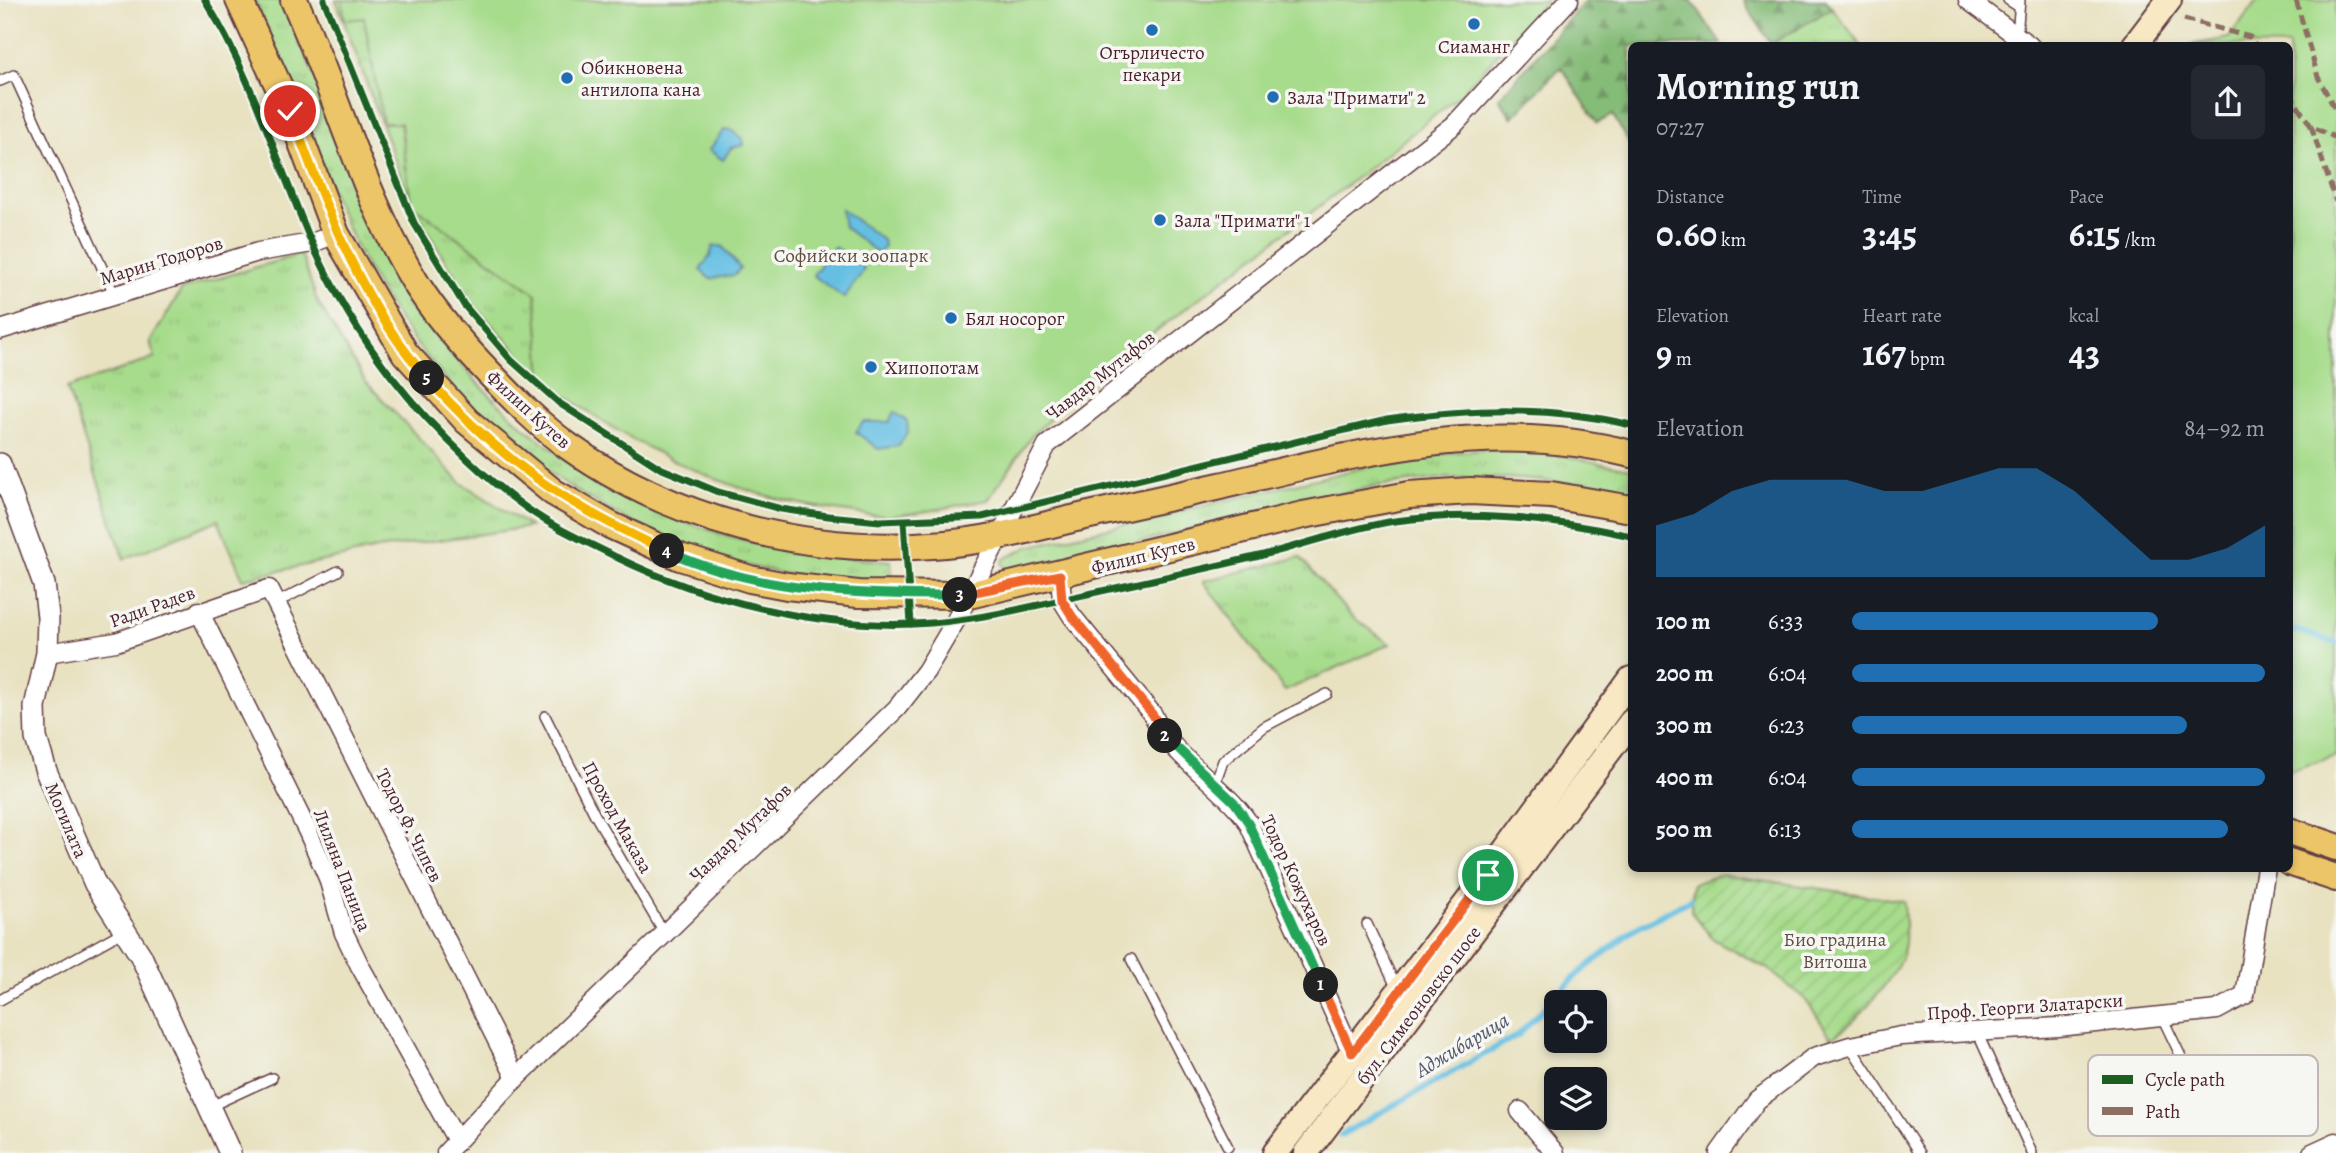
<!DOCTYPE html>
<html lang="en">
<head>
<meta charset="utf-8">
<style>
  body { margin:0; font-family:Alegreya,serif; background:#242831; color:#f1f3f6; height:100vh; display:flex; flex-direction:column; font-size:26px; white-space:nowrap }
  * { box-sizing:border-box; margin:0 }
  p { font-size:23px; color:#9ea1a6 }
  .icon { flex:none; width:38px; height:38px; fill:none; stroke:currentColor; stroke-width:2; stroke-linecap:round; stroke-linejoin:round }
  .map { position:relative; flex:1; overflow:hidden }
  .details { position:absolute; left:1628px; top:42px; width:665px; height:830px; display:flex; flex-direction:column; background:#171b24; border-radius:10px; box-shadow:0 4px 10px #0003 }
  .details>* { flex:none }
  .buttons { position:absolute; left:1544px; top:990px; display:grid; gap:14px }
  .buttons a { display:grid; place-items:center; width:63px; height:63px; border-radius:10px; background:#171b24; box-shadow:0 4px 10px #0003; font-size:35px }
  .pin { position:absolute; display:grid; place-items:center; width:60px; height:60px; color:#fff; margin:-30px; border:4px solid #fff; border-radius:50%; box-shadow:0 2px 7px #0007 }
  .km { position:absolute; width:35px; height:35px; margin:-18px; border-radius:50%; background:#222; color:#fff; font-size:19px; line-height:35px; text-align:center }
  .round { display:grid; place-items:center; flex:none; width:74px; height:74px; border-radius:10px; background:#242831 }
  .summary { display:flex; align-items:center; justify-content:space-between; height:119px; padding:0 28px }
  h1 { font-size:38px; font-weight:700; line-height:52px }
  .stats { display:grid; grid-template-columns:repeat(3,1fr); gap:10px; height:119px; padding:7px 28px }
  .stats div { display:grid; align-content:center }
  .stats b { font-size:35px; font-weight:700 }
  .stats small { font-size:19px; font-weight:400 }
  .stats p { font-size:19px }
  .chart { height:196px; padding:14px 28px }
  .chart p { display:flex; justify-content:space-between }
  .chart svg { width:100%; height:126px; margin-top:7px; fill:#1f6fb2; opacity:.7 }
  ul { padding:0 28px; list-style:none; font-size:23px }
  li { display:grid; grid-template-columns:112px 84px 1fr; align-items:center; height:52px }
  li i { height:18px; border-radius:9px; background:#1f6fb2 }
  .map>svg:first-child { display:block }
</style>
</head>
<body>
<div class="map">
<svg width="2336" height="1153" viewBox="0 0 2336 1153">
  <defs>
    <pattern id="grass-tufts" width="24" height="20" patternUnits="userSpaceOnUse" patternTransform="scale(1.75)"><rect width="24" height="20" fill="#a7dc8c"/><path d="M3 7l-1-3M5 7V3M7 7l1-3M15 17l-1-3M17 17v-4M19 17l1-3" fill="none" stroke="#91bc79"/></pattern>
    <pattern id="forest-firs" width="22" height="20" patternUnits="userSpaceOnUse" patternTransform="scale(1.75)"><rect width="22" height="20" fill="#85bc78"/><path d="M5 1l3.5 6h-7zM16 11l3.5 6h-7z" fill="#6f9863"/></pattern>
    <pattern id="garden-furrows" width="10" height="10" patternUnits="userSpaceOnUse" patternTransform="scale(1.75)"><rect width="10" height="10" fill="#a7dc8c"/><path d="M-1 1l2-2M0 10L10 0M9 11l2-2" fill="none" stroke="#91bc79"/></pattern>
  </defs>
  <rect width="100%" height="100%" fill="#f6f6f2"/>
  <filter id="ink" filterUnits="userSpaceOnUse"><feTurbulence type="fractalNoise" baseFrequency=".0143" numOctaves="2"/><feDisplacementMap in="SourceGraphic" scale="14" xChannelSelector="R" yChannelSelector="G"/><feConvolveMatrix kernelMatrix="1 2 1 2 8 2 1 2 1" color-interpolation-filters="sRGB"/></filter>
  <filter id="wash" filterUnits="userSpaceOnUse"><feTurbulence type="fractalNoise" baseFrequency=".00686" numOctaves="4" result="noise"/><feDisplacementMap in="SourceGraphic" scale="28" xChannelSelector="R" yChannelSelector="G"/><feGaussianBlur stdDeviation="1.57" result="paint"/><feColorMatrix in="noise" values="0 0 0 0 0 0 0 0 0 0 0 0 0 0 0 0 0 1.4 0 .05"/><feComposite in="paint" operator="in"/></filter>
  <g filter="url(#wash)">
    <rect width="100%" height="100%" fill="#e8e2c1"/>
    <g fill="url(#grass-tufts)" stroke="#787e5c" stroke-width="2">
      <path d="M254 0H278C326 86 351 183 394 272 410 303 436 335 459 362 574 495 717 553 891 561L892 582C684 588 483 463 378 287 325 197 300 93 254 0Z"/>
      <polygon points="336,0 342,0 345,20 364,18 383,123 400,122 411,204 536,294 542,379 470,301 411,204"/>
      <polygon points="1832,8 1861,45 1771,46 1771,44"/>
      <polygon points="301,254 318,303 366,382 460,482 530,527 377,549 243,579 218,520 124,559 67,388 155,358 150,342 182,289"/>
      <polygon points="1491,449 1538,451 1631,469 1631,496 1570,483 1507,478 1444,478 1375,486 1025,569 1008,570 1002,564 1004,559 1028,547 1409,457"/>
      <polygon points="1300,557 1350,615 1390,644 1285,691 1203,581"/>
    </g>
    <g fill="url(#forest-firs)" stroke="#686e52" stroke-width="2">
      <polygon points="1586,0 1691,0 1721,44 1631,46 1631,147 1613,115 1597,123 1561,67 1512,118 1499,98"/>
      <polygon points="1743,0 1826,0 1832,8 1771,44"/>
    </g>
    <g fill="#a7dc8c" stroke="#787e5c" stroke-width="2">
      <path d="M342 0H1547L1461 94 1359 176 1113 364 1033 434 988 500C955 505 921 514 888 516 871 517 852 512 835 510 725 495 629 445 542 379L536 294 411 204 401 123H383L364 18 345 20Z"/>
      <polygon points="2258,0 2336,0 2336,756 2289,771 2289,46 2189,45 2229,38"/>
    </g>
    <path fill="url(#garden-furrows)" stroke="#787e5c" stroke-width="2" d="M1721 874 1904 901C1904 917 1908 941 1902 956 1892 980 1855 1026 1831 1037L1805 999 1768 969 1713 939 1691 912 1693 884Z"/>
    <g fill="#65bfe3" stroke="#586f87" stroke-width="2">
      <polygon points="729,129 743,139 744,145 731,148 723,160 709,150 724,130"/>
      <polygon points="841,209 883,240 884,246 879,254 844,227"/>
      <polygon points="713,246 722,246 740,268 735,275 710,279 700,270 710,256"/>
      <polygon points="834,247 861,263 864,270 844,298 813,275"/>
      <polygon points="894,412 907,421 908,432 898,446 878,449 856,432 863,422 889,422"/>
    </g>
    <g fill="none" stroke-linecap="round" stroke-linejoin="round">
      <g stroke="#65bfe3" stroke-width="6">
        <polyline points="2289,633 2295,630 2336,643"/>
        <polyline points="1341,1135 1518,1035 1577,975 1633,930 1691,899"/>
      </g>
    </g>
  </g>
  <g filter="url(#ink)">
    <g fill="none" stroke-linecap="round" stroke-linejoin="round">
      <defs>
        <g id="service">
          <polyline points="2008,0 2019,7"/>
          <polyline points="2017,36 2020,0"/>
          <polyline points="0,81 14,75 115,296"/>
          <polyline points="276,603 338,571"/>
          <polyline points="545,716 595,815 664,933"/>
          <polyline points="1215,783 1223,761 1264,727 1327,694"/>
          <polyline points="1367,924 1397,989"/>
          <polyline points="1131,959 1228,1147"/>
          <polyline points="0,1000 124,931"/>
          <polyline points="2161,1015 2200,1096 2196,1104 2171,1116"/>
          <polyline points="1977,1032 2032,1153"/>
          <polyline points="1850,1046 1920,1153"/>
          <polyline points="211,1106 272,1078"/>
        </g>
        <g id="minor">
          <polyline points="1968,0 2030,46"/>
          <polyline points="0,330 258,252 312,243 336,234"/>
          <path d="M1060 575 1062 600 1072 616 1153 715C1170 756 1222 784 1248 822L1352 1053"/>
          <polyline points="199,611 308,832 328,878 344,933 360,966 457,1141"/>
          <polyline points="47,653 116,642 269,589 516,1078"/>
          <polyline points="1520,1111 1555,1153"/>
          <polyline points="446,1153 516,1078 897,708 926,671 956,620 1047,445 1454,125 1569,0"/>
          <polyline points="1719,1153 1757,1100 1814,1057 1850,1046 1901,1036 2058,1027 2217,1010 2245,995 2266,868"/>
          <polyline points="2312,1153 2336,1142"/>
        </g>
        <polyline id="tertiary" points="0,464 44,584 48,617 47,653 35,707 36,738 46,771 95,884 141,956 230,1153"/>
        <g id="secondary">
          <polyline points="2134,46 2169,0"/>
          <polyline points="1275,1153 1488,875 1631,679"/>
          <polyline points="1306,1153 1631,722"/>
        </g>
        <g id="primary">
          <polyline points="239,0 290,111 336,234 405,353 467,421 553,492 610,525 680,557 750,579 787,586 858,594 969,595 1303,515 1409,495 1470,491 1551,495 1631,509"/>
          <path d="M294 0C337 93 363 198 417 285 437 317 464 347 490 374 514 399 539 425 568 446 672 520 805 555 932 545 981 542 1028 530 1076 518 1124 507 1172 497 1220 486 1359 453 1487 417 1631 454"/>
          <polyline points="2289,831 2336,847"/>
          <polyline points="2289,862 2336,878"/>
        </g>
      </defs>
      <use href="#service" stroke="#623c42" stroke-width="12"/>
      <use href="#minor" stroke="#623c42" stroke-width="21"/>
      <use href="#tertiary" stroke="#623c42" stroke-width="24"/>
      <use href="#secondary" stroke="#623c42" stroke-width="28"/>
      <use href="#primary" stroke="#623c42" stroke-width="30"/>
      <use href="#service" stroke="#fff" stroke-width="9"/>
      <use href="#minor" stroke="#fff" stroke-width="18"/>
      <use href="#tertiary" stroke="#fff" stroke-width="21"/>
      <use href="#secondary" stroke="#f8e8c3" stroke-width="24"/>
      <use href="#primary" stroke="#edc569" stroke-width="26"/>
      <g stroke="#8d6e63" stroke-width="5" stroke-dasharray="10 5" stroke-linecap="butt">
        <polyline points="2296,0 2318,77 2336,111"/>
        <polyline points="2184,19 2250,37 2256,46"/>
        <polyline points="2289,93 2311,126 2336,138"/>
        <polyline points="2311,126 2336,202"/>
      </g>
      <defs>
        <g id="cycleway">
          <path d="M205 0C252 76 276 160 311 241 332 289 360 336 392 377 431 427 498 494 553 525 574 537 595 546 616 557 704 600 815 628 914 624 964 622 1013 611 1061 600 1127 585 1193 572 1259 556 1304 545 1349 528 1395 521 1473 510 1555 519 1631 536"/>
          <path d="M324 0 414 223 464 305 511 360 559 403 660 468 718 492 781 509 828 516 880 521 982 517 1387 420C1469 409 1549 405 1631 425"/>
          <polyline points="904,521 911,624"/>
        </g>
      </defs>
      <use href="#cycleway" stroke="#f6f6f2" stroke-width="11"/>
      <use href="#cycleway" stroke="#1b5e20" stroke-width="7"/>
    </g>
  </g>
  <g fill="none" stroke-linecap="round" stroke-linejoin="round" filter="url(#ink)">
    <defs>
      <polyline id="split-1" points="1321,985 1352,1053 1488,875"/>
      <polyline id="split-2" points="1165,736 1234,802 1248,822 1321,985"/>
      <polyline id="split-3" points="960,595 1060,575 1062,600 1072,616 1153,715 1165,736"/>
      <path id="split-4" d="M667 551C759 593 862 595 960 595"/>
      <path id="split-5" d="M427 378C501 461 567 506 667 551"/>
      <path id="split-6" d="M290 111C326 206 359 301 427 378"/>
    </defs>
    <use href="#split-1" stroke="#fff" stroke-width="14"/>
    <use href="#split-2" stroke="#fff" stroke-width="14"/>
    <use href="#split-3" stroke="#fff" stroke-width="14"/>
    <use href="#split-4" stroke="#fff" stroke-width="14"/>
    <use href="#split-5" stroke="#fff" stroke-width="14"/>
    <use href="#split-6" stroke="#fff" stroke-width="14"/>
    <use href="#split-1" stroke="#f0652b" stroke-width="9"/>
    <use href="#split-2" stroke="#22a559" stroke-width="9"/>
    <use href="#split-3" stroke="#f0652b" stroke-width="9"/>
    <use href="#split-4" stroke="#22a559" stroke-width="9"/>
    <use href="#split-5" stroke="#f5b400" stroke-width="9"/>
    <use href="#split-6" stroke="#f5b400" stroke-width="9"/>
  </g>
  <g fill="#1f6fb2" stroke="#f6f6f2" stroke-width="2.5">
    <circle cx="1474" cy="24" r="7"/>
    <circle cx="1152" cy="30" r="7"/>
    <circle cx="567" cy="78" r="7"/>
    <circle cx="1273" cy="97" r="7"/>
    <circle cx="1160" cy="220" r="7"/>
    <circle cx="951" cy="318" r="7"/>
    <circle cx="871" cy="367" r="7"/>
  </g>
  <g text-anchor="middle" stroke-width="7" stroke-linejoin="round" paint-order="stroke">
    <g font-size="19" fill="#4a1f2b" stroke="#f6f6f2" text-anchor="start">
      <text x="1474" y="53" text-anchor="middle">Сиаманг</text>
      <text x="1152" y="59" text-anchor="middle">Огърличесто<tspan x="1152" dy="22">пекари</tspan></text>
      <text x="581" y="74">Обикновена<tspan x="581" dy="22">антилопа кана</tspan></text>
      <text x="1287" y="104">Зала "Примати" 2</text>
      <text x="1174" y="227">Зала "Примати" 1</text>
      <text x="965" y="325">Бял носорог</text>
      <text x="885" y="374">Хипопотам</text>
    </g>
    <g font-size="19" fill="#614e43" stroke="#f6f6f2">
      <text x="851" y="262">Софийски зоопарк</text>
      <text x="1835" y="946">Био градина<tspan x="1835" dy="22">Витоша</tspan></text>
    </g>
    <g font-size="19" fill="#4a1f2b" stroke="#f6f6f2">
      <text transform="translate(161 260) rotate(-17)" y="7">Марин Тодоров</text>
      <text transform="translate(1100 375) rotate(-38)" y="7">Чавдар Мутафов</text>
      <text transform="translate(529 409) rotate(42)" y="7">Филип Кутев</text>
      <text transform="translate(1143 555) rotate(-14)" y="7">Филип Кутев</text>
      <text transform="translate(152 606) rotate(-20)" y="7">Ради Радев</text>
      <text transform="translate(618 817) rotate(61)" y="7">Проход Маказа</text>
      <text transform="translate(67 820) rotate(67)" y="7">Могилата</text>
      <text transform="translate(410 825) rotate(63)" y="7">Тодор Ф. Чипев</text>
      <text transform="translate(740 832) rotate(-44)" y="7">Чавдар Мутафов</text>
      <text transform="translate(343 870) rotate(69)" y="7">Лиляна Паница</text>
      <text transform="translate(1297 880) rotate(65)" y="7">Тодор Кожухаров</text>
      <text transform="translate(1418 1005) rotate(-53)" y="7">бул. Симеоновско шосе</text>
      <text transform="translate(2025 1006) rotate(-4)" y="7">Проф. Георги Златарски</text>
    </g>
    <g font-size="21" font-style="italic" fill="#53576b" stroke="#f6f6f2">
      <text transform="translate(1462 1045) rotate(-31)" y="7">Аджибарица</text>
    </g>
  </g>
  <rect x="2088" y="1055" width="230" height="81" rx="10" fill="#f6f6f2" stroke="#c2b6b6" stroke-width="2"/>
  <rect x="2102" y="1075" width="31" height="9" fill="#1b5e20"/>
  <rect x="2102" y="1107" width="31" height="8" fill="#8d6e63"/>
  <g font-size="19" fill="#4a1f2b">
    <text x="2145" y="1086">Cycle path</text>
    <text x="2145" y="1118">Path</text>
  </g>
</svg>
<div class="buttons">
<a><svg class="icon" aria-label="locate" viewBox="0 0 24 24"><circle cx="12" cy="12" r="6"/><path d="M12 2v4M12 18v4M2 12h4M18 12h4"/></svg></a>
<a><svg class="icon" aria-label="layers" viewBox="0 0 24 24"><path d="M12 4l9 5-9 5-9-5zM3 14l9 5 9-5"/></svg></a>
</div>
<div class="pin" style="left:1488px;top:875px;background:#1e9e55"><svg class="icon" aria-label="arrive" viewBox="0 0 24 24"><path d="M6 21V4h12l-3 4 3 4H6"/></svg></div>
<div class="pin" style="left:290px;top:111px;background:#d93025"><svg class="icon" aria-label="check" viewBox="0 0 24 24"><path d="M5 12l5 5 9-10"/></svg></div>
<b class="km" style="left:1321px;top:985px">1</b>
<b class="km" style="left:1165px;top:736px">2</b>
<b class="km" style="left:960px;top:595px">3</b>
<b class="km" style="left:667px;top:551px">4</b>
<b class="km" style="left:427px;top:378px">5</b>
<section class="details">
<div class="summary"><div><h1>Morning run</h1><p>07:27</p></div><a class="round"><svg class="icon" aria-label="share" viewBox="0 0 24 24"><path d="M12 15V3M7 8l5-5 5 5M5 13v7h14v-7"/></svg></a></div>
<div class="stats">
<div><p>Distance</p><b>0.60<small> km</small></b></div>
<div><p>Time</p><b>3:45</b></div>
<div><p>Pace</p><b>6:15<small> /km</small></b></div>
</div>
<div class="stats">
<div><p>Elevation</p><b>9<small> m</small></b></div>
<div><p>Heart rate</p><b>167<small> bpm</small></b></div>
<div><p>kcal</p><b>43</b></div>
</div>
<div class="chart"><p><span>Elevation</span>84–92 m</p>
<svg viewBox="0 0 160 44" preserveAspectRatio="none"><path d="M0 44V26L10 22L20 14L30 10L40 10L50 10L60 14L70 14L80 10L90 6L100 6L110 14L120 26L130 38L140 38L150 34L160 26V44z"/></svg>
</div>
<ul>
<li><b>100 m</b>6:33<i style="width:74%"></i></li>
<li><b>200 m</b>6:04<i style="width:100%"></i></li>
<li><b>300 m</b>6:23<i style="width:81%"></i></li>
<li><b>400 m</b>6:04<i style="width:100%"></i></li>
<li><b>500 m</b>6:13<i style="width:91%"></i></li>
</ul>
</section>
</div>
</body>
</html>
